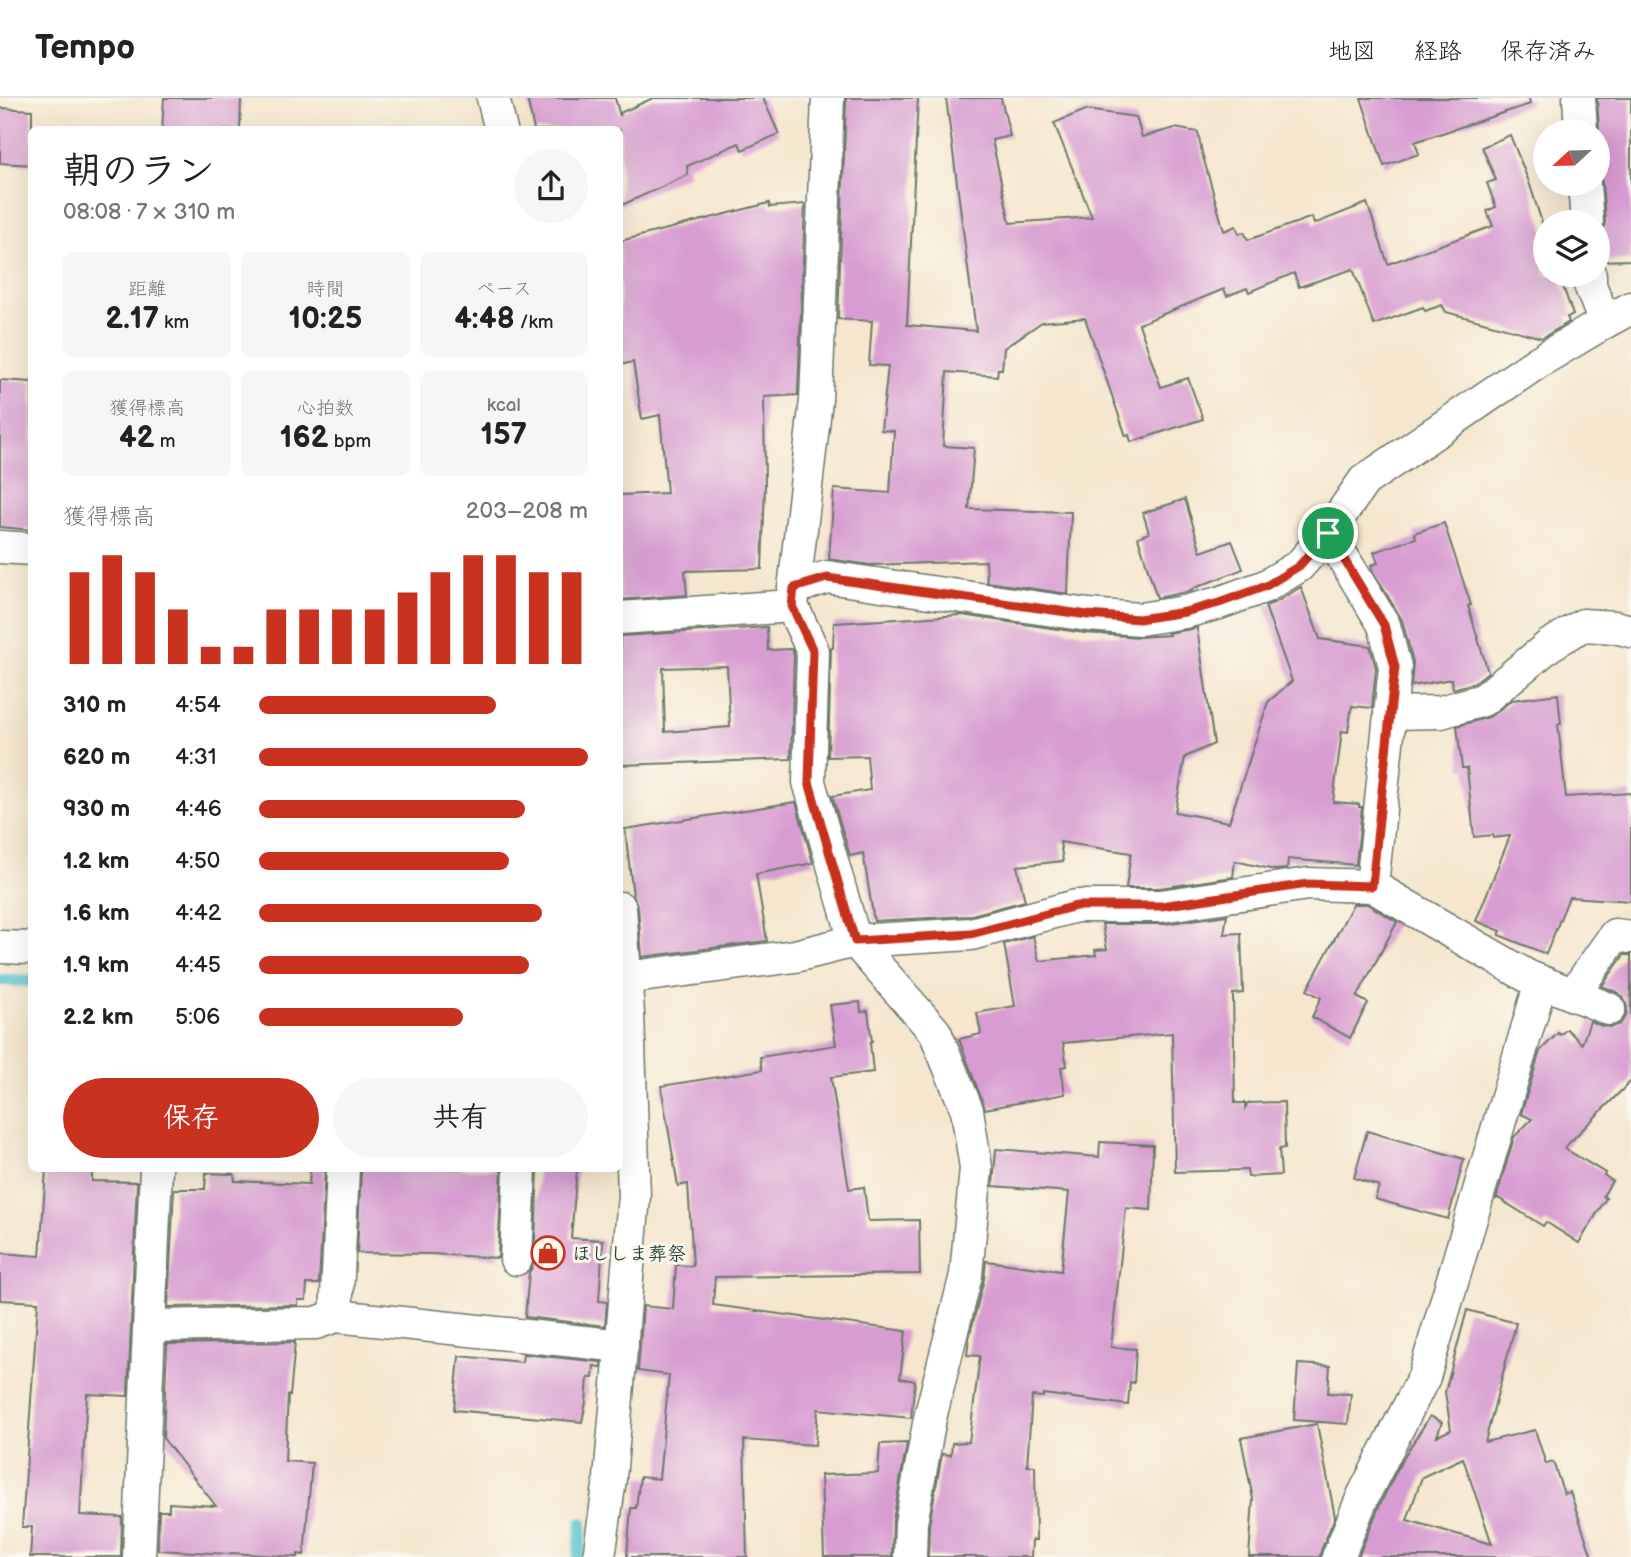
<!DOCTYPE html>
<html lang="ja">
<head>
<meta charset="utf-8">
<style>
  body { margin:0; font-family:"Balsamiq Sans","Klee One",sans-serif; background:#f6f6f6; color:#222; height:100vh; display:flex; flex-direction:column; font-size:26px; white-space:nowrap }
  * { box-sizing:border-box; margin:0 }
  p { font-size:23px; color:#767676 }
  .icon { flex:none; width:38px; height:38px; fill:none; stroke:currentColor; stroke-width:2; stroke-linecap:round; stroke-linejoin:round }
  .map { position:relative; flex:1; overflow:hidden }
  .details { position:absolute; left:28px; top:28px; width:595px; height:1046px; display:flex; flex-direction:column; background:#fff; border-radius:10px; box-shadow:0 7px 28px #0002 }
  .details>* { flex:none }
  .needle { width:46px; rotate:248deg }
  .fabs { position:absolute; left:1533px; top:21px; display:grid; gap:14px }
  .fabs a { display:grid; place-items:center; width:77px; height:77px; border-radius:50%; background:#fff; box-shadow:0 7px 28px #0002; font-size:35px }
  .pin { position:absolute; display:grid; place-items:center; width:60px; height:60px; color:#fff; margin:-30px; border:4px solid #fff; border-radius:50%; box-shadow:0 2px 7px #0007 }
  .round { display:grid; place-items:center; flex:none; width:74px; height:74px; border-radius:37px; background:#f6f6f6 }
  .summary { display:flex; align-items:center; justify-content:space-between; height:119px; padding:0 35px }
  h1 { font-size:38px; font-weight:700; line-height:52px }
  .stats { display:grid; grid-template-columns:repeat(3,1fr); gap:10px; height:119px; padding:7px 35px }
  .stats div { display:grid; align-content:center; border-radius:10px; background:#f6f6f6; text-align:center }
  .stats b { font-size:30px; font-weight:700 }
  .stats small { font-size:19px; font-weight:400 }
  .stats p { font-size:19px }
  .chart { height:196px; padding:14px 35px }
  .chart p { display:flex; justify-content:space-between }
  .chart svg { width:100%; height:126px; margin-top:7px; stroke:#c8321e; stroke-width:6 }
  .cta { display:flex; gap:14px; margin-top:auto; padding:14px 35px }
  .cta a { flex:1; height:80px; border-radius:42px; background:#c8321e; color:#fff; font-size:28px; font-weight:700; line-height:80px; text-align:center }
  .cta a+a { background:#f6f6f6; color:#222 }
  ul { padding:0 35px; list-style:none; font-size:23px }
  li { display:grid; grid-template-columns:112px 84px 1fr; align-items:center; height:52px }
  li i { height:18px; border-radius:9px; background:#c8321e }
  header { display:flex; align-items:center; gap:42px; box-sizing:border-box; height:98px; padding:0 35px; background:#fff; border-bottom:2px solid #e0e0e0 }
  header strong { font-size:33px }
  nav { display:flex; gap:38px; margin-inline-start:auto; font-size:24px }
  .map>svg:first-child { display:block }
</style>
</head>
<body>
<header>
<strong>Tempo</strong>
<nav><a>地図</a><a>経路</a><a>保存済み</a></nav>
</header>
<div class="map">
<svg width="1631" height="1459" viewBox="0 0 1631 1459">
  <rect width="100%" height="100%" fill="#fbf7ec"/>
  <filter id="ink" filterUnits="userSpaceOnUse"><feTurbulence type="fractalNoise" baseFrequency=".0143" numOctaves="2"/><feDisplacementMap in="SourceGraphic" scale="14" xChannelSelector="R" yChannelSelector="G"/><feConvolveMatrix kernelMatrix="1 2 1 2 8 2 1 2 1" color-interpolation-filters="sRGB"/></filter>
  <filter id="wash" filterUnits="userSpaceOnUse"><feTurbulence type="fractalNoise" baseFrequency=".00686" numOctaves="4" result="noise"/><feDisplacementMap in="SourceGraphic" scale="28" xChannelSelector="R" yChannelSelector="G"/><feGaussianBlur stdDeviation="1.57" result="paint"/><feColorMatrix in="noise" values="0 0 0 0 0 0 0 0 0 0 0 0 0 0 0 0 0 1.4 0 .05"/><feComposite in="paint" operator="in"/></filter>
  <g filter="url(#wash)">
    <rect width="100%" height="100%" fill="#f5e6cd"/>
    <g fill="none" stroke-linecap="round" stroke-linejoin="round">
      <g stroke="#59c5d2" stroke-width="12">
        <polyline points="0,882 32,883"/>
        <polyline points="578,1459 582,1425"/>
      </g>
    </g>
    <g id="blocks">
      <g fill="#d79cd1" fill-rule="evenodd">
        <polygon points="164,0 241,0 240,32 162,32"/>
        <polygon points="527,0 615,0 620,18 620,15 653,0 763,0 779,36 742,52 739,45 687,68 688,77 620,108 620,32 534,32"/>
        <polygon points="846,0 918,0 907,227 976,233 946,0 1001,0 1010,38 992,42 1010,125 1092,119 1054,25 1086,12 1136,19 1142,39 1175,30 1198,34 1202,55 1224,133 1236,128 1239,136 1244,134 1248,142 1312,119 1314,126 1367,105 1388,166 1493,128 1487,113 1496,109 1487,85 1496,82 1482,49 1510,37 1529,84 1545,134 1545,177 1559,177 1573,217 1567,219 1569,224 1542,240 1446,214 1442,207 1425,213 1423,209 1374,227 1353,171 1299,189 1294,175 1249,194 1247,190 1227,198 1224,191 1139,226 1161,289 1188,280 1203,321 1131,344 1129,337 1126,338 1085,220 1042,224 1004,250 1002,271 998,271 997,278 947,274 943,348 974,350 969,411 1071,414 1068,496 987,484 986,463 870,467 829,461 834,391 890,395 894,333 881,332 888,268 869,267 872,223 838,221"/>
        <polygon points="1361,0 1529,0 1530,6 1415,44 1419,56 1384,68"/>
        <polygon points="1597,0 1631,0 1631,162 1601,163 1600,136 1604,131 1605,123 1602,85 1598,74 1598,40 1599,32"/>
        <polygon points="0,10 32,12 32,67 0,65"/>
        <polygon points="769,105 770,109 805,106 798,297 764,299 765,388 762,471 685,473 687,497 620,502 620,397 667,395 660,317 642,321 633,264 620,267 620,143"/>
        <polygon points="0,282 32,284 32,432 0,429"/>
        <polygon points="1185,401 1201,454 1232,443 1243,471 1192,491 1192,493 1157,500 1138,439 1149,435 1143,415"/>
        <polygon points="1444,425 1471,507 1468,508 1488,574 1474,585 1453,591 1452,581 1411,588 1413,564 1402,522 1373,474 1371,467 1378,465 1374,454 1416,440 1414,435"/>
        <polygon points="1301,489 1320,541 1370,548 1376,570 1372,610 1352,608 1348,634 1342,633 1333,704 1359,706 1359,709 1362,709 1356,767 1288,761 1287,771 1275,772 1235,763 1233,779 1160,790 1126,790 1131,755 1060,744 1063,763 1017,768 1025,803 968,818 874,823 863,755 850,758 832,698 870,692 867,658 828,659 831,550 833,550 834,525 962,517 1085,535 1139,539 1169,537 1168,535 1197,530 1214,646 1185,659 1175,714 1229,724 1268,604 1292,583 1265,508 1276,504"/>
        <path d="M767 529 768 552 792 551 794 557 791 661 620 667V538ZM727 568 730 629 665 634 663 570Z"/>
        <polygon points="1558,596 1561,626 1558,626 1566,699 1631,695 1631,803 1569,799 1546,856 1499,837 1501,833 1476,823 1510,738 1493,740 1493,737 1474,739 1467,670 1462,670 1457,628 1489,619 1512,602"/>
        <polygon points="796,704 813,765 756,776 767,843 642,859 638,809 633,798 625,731"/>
        <polygon points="1353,806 1367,806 1397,824 1357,899 1368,905 1350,940 1312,919 1321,900 1307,892"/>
        <polygon points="1227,817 1224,836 1241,835 1243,895 1233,896 1235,1005 1245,1005 1245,1010 1248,1005 1284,1004 1285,1050 1279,1051 1281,1077 1248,1079 1247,1072 1175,1074 1172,935 1063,945 1067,968 1061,969 1065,996 985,1011 959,941 981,936 977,915 1015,908 1004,846 1033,838 1039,863 1096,857 1095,852 1107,851 1102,826 1164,826"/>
        <polygon points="1624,857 1631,857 1631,983 1564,1050 1605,1075 1604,1077 1612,1083 1603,1098 1606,1100 1579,1145 1546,1124 1543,1128 1498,1100 1496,1101 1514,1039 1532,1021 1521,1016 1540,953 1558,935 1560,937 1567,931 1582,946 1590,923 1602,928 1611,929 1620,926 1626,918 1627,909 1623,899 1616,894 1602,888"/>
        <polygon points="860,904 861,914 868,913 872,944 870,945 873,974 831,979 849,1091 864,1089 868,1123 919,1122 920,1176 715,1179 713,1207 906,1233 900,1280 915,1283 911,1320 818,1311 815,1347 744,1342 747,1459 627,1459 631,1410 636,1410 640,1379 659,1381 669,1277 638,1273 643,1208 673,1211 676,1167 693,1168 688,1086 678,1088 661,988 762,972 760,959 836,947 830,907"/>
        <polygon points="1367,1033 1464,1061 1448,1121 1375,1101 1379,1088 1354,1080"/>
        <polygon points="1100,1044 1153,1047 1151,1112 1126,1110 1111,1249 1136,1251 1134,1285 1130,1284 1128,1307 1043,1296 1043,1299 1032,1298 1027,1368 1035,1368 1036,1442 1032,1442 1031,1459 928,1459 929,1427 942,1356 951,1357 952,1345 969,1344 980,1258 967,1257 969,1240 984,1181 986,1163 1061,1173 1069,1094 993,1088 996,1051 1099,1059"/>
        <polygon points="46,1071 92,1071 92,1083 137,1084 128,1298 87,1296 80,1417 122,1419 121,1459 30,1459 32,1429 22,1429 38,1204 0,1202 0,1155 40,1158"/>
        <polygon points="310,1071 325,1071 319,1186 307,1186 306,1202 298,1202 298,1207 168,1209 174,1091 205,1091 206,1075 234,1076 235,1083 309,1086"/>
        <polygon points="361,1071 502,1071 498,1160 431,1156 357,1155"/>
        <polygon points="538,1071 577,1071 571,1140 603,1142 599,1203 607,1204 605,1228 525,1219 529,1174 532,1170 534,1162"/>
        <path d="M1467 1212 1516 1225 1485 1344 1535 1332 1546 1366 1553 1364 1564 1396 1570 1394 1592 1459H1358L1380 1406 1402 1362 1430 1318 1442 1324 1437 1338 1451 1332 1445 1294ZM1463 1360 1492 1446 1407 1422 1422 1379Z"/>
        <polygon points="295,1244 290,1298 288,1297 285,1363 312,1365 304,1457 298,1456 298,1459 296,1459 231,1455 230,1456 158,1452 159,1413 169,1413 169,1405 216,1408 163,1340 167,1246"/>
        <polygon points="523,1256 601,1264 601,1269 594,1268 593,1280 588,1280 586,1304 582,1324 454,1312 459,1258 522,1264"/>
        <polygon points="1298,1266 1330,1268 1328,1295 1351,1296 1348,1326 1294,1322"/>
        <polygon points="1317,1326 1335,1419 1321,1452 1320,1459 1249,1459 1253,1401 1241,1340"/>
        <polygon points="907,1345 893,1422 892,1459 824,1459 821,1377 878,1375 880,1346"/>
      </g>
    </g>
  </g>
  <g filter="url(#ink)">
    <use href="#blocks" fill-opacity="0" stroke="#6a786a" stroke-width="2"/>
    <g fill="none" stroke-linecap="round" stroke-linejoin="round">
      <defs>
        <g id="minor">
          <polyline points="493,0 501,32"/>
          <polyline points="828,0 816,302 792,508 813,553 809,684 855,843 935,934 967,1012 976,1070 966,1177 930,1320 911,1425 910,1459"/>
          <polyline points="1579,0 1581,33"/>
          <polyline points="1584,86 1587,124"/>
          <polyline points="1590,177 1590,187 1605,224"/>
          <polyline points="1328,435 1384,527 1395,569 1372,788"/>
          <polyline points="0,449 32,451"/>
          <polyline points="794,490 827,479 1088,517 1140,521 1185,514 1219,505 1266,488 1299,468 1328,435 1364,383 1538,264 1605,224 1631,210"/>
          <polyline points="620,520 792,508"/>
          <polyline points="1390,615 1441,614 1483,602 1550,547 1583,527 1615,529 1631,533"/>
          <polyline points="0,849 32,850"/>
          <polyline points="625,880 795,858 855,843 971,836 1076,808 1161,808 1308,786 1372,788 1527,878 1609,911"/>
          <polyline points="1573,897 1615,837 1631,839"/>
          <polyline points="516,1161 520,1071"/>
          <polyline points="336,1218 343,1071"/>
          <polyline points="150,1228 316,1225 336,1218 622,1248"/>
          <polyline points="139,1459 156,1071"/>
          <polyline points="599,1459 610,1381 634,1098 628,915 620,810"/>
          <polyline points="1338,1459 1363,1398 1424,1279 1541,884"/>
        </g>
      </defs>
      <use href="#minor" stroke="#6a786a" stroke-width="35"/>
      <use href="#minor" stroke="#fff" stroke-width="32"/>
    </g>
  </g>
  <g fill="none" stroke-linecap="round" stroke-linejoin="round" filter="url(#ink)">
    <defs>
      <polygon id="route" points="1328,435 1384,527 1395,569 1372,788 1308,786 1161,808 1076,808 971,836 855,843 809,684 813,553 792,508 794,490 827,480 1088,517 1139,521 1185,514 1219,505 1266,488 1299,468"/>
    </defs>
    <use href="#route" stroke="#fff" stroke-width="14"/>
    <use href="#route" stroke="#c8321e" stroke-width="9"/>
  </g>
  <defs>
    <symbol id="shop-ring" viewBox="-11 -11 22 22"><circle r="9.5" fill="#fbf7ec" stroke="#c8321e" stroke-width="1.5"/><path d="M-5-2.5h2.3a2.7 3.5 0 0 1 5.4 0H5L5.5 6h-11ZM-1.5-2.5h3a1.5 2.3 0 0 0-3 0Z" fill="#c8321e"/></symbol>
  </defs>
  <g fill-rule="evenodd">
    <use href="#shop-ring" x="529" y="1136" width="38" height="38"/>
  </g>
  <g text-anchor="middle" stroke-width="6" stroke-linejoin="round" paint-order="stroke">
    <g font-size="19" font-weight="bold" fill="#1f3d34" stroke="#fbf7ec" text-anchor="start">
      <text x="572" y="1162">ほししま葬祭</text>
    </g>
  </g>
</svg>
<div class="fabs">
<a><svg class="needle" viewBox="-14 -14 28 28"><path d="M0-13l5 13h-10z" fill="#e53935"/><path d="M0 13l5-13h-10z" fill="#767676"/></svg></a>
<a><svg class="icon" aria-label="layers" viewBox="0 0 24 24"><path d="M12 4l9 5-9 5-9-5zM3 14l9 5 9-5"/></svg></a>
</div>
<div class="pin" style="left:1328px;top:435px;background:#1e9e55"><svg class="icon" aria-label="arrive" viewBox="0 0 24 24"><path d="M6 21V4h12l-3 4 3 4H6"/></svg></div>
<section class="details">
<div class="summary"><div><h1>朝のラン</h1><p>08:08 · 7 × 310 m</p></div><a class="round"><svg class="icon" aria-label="share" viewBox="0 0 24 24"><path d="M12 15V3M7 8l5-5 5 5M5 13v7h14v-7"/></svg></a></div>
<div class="stats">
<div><p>距離</p><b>2.17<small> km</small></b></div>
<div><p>時間</p><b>10:25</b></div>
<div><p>ペース</p><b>4:48<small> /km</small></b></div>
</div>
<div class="stats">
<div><p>獲得標高</p><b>42<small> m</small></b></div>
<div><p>心拍数</p><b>162<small> bpm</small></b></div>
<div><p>kcal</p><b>157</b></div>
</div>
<div class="chart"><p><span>獲得標高</span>203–208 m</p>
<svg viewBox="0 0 160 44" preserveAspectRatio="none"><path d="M5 44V12M15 44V6M25 44V12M35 44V25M45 44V38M55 44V38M65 44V25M75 44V25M85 44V25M95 44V25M105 44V19M115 44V12M125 44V6M135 44V6M145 44V12M155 44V12"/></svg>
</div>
<ul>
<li><b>310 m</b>4:54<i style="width:72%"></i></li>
<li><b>620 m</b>4:31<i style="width:100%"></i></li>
<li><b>930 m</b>4:46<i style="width:81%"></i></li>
<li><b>1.2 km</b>4:50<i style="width:76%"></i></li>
<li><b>1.6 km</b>4:42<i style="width:86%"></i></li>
<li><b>1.9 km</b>4:45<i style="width:82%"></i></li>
<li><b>2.2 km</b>5:06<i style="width:62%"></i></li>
</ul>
<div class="cta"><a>保存</a><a>共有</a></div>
</section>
</div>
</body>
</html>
